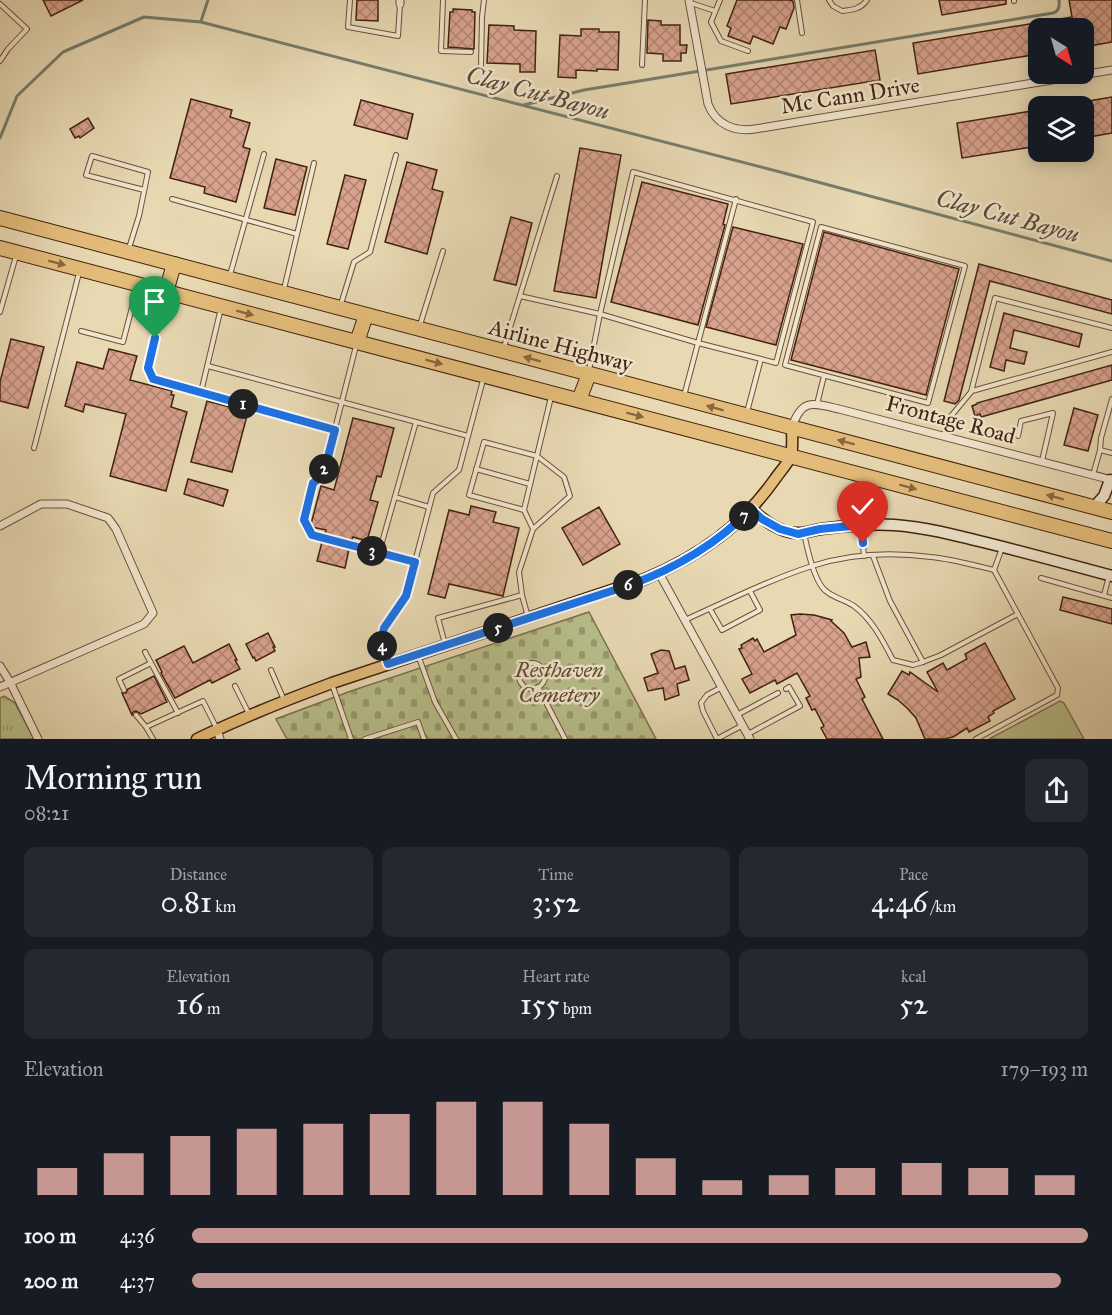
<!DOCTYPE html>
<html lang="en">
<head>
<meta charset="utf-8">
<style>
  body { margin:0; font-family:"IM FELL Great Primer",serif; background:#242831; color:#f1f3f6; height:100vh; display:flex; flex-direction:column; font-size:22px; white-space:nowrap }
  * { box-sizing:border-box; margin:0 }
  p { font-size:20px; color:#9ea1a6 }
  .icon { flex:none; width:33px; height:33px; fill:none; stroke:currentColor; stroke-width:2; stroke-linecap:round; stroke-linejoin:round }
  .map { position:relative; height:739px; overflow:hidden }
  .details { display:flex; flex-direction:column; background:#171b24; flex:1 }
  .details>* { flex:none }
  .needle { width:39px; rotate:143deg }
  .controls { position:absolute; left:1028px; top:18px; display:grid; gap:12px }
  .controls a { display:grid; place-items:center; width:66px; height:66px; border-radius:12px; background:#171b24; box-shadow:0 3px 15px #0003; font-size:30px }
  .pin { position:absolute; display:grid; place-items:center; width:51px; height:51px; color:#fff; margin:-62px -26px; border-radius:50% 50% 50% 0; rotate:-45deg; box-shadow:0 0 6px #0007 }
  .pin .icon { rotate:45deg }
  .km { position:absolute; width:30px; height:30px; margin:-15px; border-radius:50%; background:#222; color:#fff; font-size:16px; line-height:30px; text-align:center }
  .round { display:grid; place-items:center; flex:none; width:63px; height:63px; border-radius:12px; background:#242831 }
  .head { display:flex; align-items:center; justify-content:space-between; height:102px; padding:0 24px }
  h1 { font-size:33px; font-weight:600; line-height:45px }
  .figures { display:grid; grid-template-columns:repeat(3,1fr); gap:9px; height:102px; padding:6px 24px }
  .figures div { display:grid; align-content:center; border-radius:12px; background:#242831; text-align:center }
  .figures b { font-size:30px; font-weight:600 }
  .figures small { font-size:16px; font-weight:400 }
  .figures p { font-size:16px }
  .chart { height:168px; padding:12px 24px }
  .chart p { display:flex; justify-content:space-between }
  .chart svg { width:100%; height:108px; margin-top:6px; stroke:#c59692; stroke-width:6 }
  ul { padding:0 24px; list-style:none; font-size:20px }
  li { display:grid; grid-template-columns:96px 72px 1fr; align-items:center; height:45px }
  li i { height:15px; border-radius:8px; background:#c59692 }
  .map>svg:first-child { display:block }
</style>
</head>
<body>
<div class="map">
<svg width="1112" height="739" viewBox="0 0 1112 739">
  <defs>
    <pattern id="grass-tufts" width="24" height="20" patternUnits="userSpaceOnUse" patternTransform="scale(1.5)"><rect width="24" height="20" fill="#b8bf8b"/><path d="M3 7l-1-3M5 7V3M7 7l1-3M15 17l-1-3M17 17v-4M19 17l1-3" fill="none" stroke="#979b70"/></pattern>
    <pattern id="cemetery-stones" width="16" height="16" patternUnits="userSpaceOnUse" patternTransform="scale(1.5)"><rect width="16" height="16" fill="#b8bf8b"/><path d="M2 7V4a2 2 0 0 1 4 0v3zM10 15v-3a2 2 0 0 1 4 0v3z" fill="#979b70"/></pattern>
    <pattern id="building-cross-hatch" width="8" height="8" patternUnits="userSpaceOnUse" patternTransform="scale(1.5)"><rect width="8" height="8" fill="#d8a28e"/><path d="M0 0l8 8M0 8l8-8" fill="none" stroke="#b18472"/></pattern>
  </defs>
  <rect width="100%" height="100%" fill="#e8d9b3"/>
  <filter id="stains"><feTurbulence type="fractalNoise" baseFrequency=".00333" numOctaves="4"/><feColorMatrix values="0 0 0 0 .2 0 0 0 0 .09 0 0 0 0 .02 0 0 0 .5 -.17"/></filter>
  <radialGradient id="worn" r=".72"><stop offset=".6" stop-color="#630" stop-opacity="0"/><stop offset="1" stop-color="#630" stop-opacity=".3"/></radialGradient>
  <polygon fill="url(#grass-tufts)" stroke="#7d704d" stroke-width="1.5" points="4,696 15,703 34,739 0,739 0,698"/>
  <polygon fill="url(#cemetery-stones)" stroke="#7d704d" stroke-width="1.5" points="589,612 656,739 287,739 276,719 351,691"/>
  <polygon fill="#b8bf8b" stroke="#7d704d" stroke-width="1.5" points="1060,701 1064,703 1084,739 989,739"/>
  <g fill="none" stroke-linecap="round" stroke-linejoin="round">
    <g stroke="#757d6e" stroke-width="3">
      <polyline points="201,21 208,0"/>
      <path d="M524 105 584 90 615 85 1053 13C1059 11 1060 6 1059 0"/>
      <polyline points="0,138 17,96 63,52 144,17 201,22 784,173 1112,261"/>
    </g>
  </g>
  <g fill="url(#building-cross-hatch)" stroke="#42210f" stroke-width="1.5">
    <polygon points="43,0 83,0 51,16"/>
    <polygon points="357,0 378,0 378,21 356,20"/>
    <polygon points="737,0 789,0 793,1 794,8 786,29 780,27 773,44 753,36 750,44 728,36 731,28 727,26"/>
    <polygon points="939,0 1006,0 1006,4 942,15"/>
    <polygon points="1069,0 1112,0 1112,42 1083,47 1083,28 1038,28 1038,54 918,74 913,43 1072,17"/>
    <polygon points="453,9 472,10 472,12 475,12 474,49 448,47 450,12 453,12"/>
    <polygon points="648,20 661,21 661,25 680,25 680,45 687,45 686,53 681,53 681,61 663,61 663,54 647,53"/>
    <polygon points="489,25 514,26 514,30 536,31 535,72 520,72 520,64 487,63"/>
    <polygon points="581,29 599,29 599,32 619,32 618,70 597,69 597,71 576,70 576,78 558,77 560,35 581,36"/>
    <polygon points="875,50 880,80 731,104 726,74"/>
    <polygon points="1112,97 1112,133 1083,138 1083,102"/>
    <polygon points="191,99 232,110 230,117 250,123 243,147 250,149 236,202 204,193 205,187 170,178"/>
    <polygon points="361,100 413,114 407,139 354,125"/>
    <polygon points="1038,110 1038,146 962,158 957,123"/>
    <polygon points="88,118 94,128 80,138 79,136 75,138 70,129"/>
    <polygon points="580,148 621,155 596,298 554,291"/>
    <polygon points="276,159 307,167 295,215 264,208"/>
    <polygon points="407,162 437,170 432,189 443,192 427,254 385,242"/>
    <polygon points="345,175 366,180 348,249 327,244"/>
    <polygon points="642,182 728,204 723,224 725,225 698,325 611,302"/>
    <polygon points="511,217 532,223 516,285 494,280"/>
    <polygon points="733,227 803,244 776,345 706,327"/>
    <polygon points="824,232 959,269 926,395 791,360"/>
    <polygon points="979,264 1112,300 1112,314 990,281 959,400 955,404 944,401"/>
    <polygon points="1004,313 1082,334 1079,347 1014,330 1010,348 1027,352 1024,364 1006,360 1004,371 990,367"/>
    <polygon points="11,339 44,347 28,408 0,401 0,382"/>
    <polygon points="109,349 137,356 130,380 172,391 171,395 174,395 171,407 187,412 166,491 110,476 126,414 85,404 83,412 65,406 77,362 103,369"/>
    <polygon points="1112,365 1112,380 981,417 980,414 975,416 972,406 977,404 977,403"/>
    <polygon points="207,401 248,412 232,472 191,462"/>
    <polygon points="1074,408 1098,415 1088,451 1064,445"/>
    <polygon points="353,418 394,428 381,477 377,476 370,500 378,502 367,541 353,537 351,541 325,534 326,530 312,527 311,524 321,486 334,490"/>
    <polygon points="188,479 228,490 223,506 184,494"/>
    <polygon points="471,506 496,512 493,522 519,528 503,596 449,584 445,598 428,594 449,510 469,515"/>
    <polygon points="599,507 620,544 583,565 562,528"/>
    <polygon points="322,542 349,549 345,568 317,561"/>
    <polygon points="1063,597 1112,609 1112,624 1060,610"/>
    <polygon points="800,614 814,615 832,620 831,621 844,633 852,647 866,642 870,657 859,658 861,677 856,679 865,697 862,699 883,739 827,739 821,728 824,726 815,709 812,710 806,698 810,696 797,673 777,684 775,680 750,693 742,679 752,674 739,649 742,648 741,645 753,638 755,641 757,639 764,652 796,635 791,615"/>
    <polygon points="268,633 275,647 273,647 275,651 256,661 254,657 253,658 246,644"/>
    <polygon points="985,643 1015,699 993,711 994,713 988,717 990,721 969,732 967,728 953,737 944,739 925,739 916,718 907,708 898,700 888,694 902,671 909,675 910,672 938,692 927,672 943,663 947,670 967,659 965,654"/>
    <polygon points="229,644 237,660 235,660 240,669 212,683 210,680 175,698 161,673 162,672 156,660 184,646 193,663"/>
    <polygon points="661,650 669,651 675,669 685,666 689,680 677,684 679,695 665,700 663,688 648,691 644,678 658,673 651,654"/>
    <polygon points="154,676 167,702 141,714 136,711 133,712 132,715 122,693 126,693 128,689"/>
  </g>
  <g fill="none" stroke-linecap="round" stroke-linejoin="round">
    <defs>
      <g id="lane">
        <polyline points="350,0 348,27 398,36 400,4"/>
        <polyline points="443,0 441,51 471,52"/>
        <polyline points="720,0 711,22 721,41 748,51"/>
        <polyline points="797,0 802,33"/>
        <path d="M829 0 833 6 842 11C852 10 861 9 867 0"/>
        <polyline points="1014,0 1014,1"/>
        <polyline points="691,3 715,11"/>
        <polyline points="0,4 27,29 8,49 0,61"/>
        <polyline points="642,65 645,0"/>
        <polyline points="481,66 482,17 484,0"/>
        <polyline points="172,199 297,234"/>
        <polygon points="821,227 965,266 928,403 785,365"/>
        <polyline points="129,248 139,216 148,172 92,156 86,175 144,190"/>
        <polyline points="230,275 264,154"/>
        <polyline points="284,289 314,163"/>
        <polyline points="165,295 148,368 153,379 335,430"/>
        <polyline points="520,296 600,314 698,343 761,359"/>
        <polyline points="341,304 354,262 370,252 396,155"/>
        <polyline points="0,312 16,256"/>
        <polyline points="420,325 443,251"/>
        <polyline points="81,331 123,342 137,288"/>
        <polyline points="356,346 323,476 313,483 304,520 312,535 415,563"/>
        <polyline points="504,347 557,176"/>
        <polyline points="208,366 468,436"/>
        <polyline points="589,370 600,314 633,172 813,222 776,363 761,359 747,412"/>
        <polyline points="972,391 1112,352"/>
        <polyline points="201,392 221,308"/>
        <polyline points="684,396 736,199"/>
        <polyline points="817,404 824,376"/>
        <polyline points="944,436 947,421 971,392 995,298 1112,328"/>
        <polyline points="1018,436 1021,421 1053,413 1042,461"/>
        <polyline points="34,448 79,273"/>
        <polyline points="1100,450 1101,438 1112,399"/>
        <polyline points="476,469 530,484"/>
        <polyline points="1093,475 1100,450 1112,453"/>
        <polyline points="395,497 429,507"/>
        <polyline points="524,510 469,495 484,442 537,456 564,477 570,496 533,529"/>
        <polyline points="861,526 864,556"/>
        <path d="M804 533C807 548 813 575 822 587 829 597 844 599 854 606 872 619 883 641 893 660L913 665 923 662 941 655 1018 614"/>
        <polyline points="379,553 416,422"/>
        <polyline points="873,556 890,601 923,662"/>
        <polyline points="994,570 1002,548"/>
        <polyline points="1041,578 1112,598"/>
        <polyline points="522,595 519,572 533,529 524,510 551,397"/>
        <polyline points="1104,595 1109,576"/>
        <polyline points="710,609 722,630 760,610 750,591"/>
        <path d="M685 620C727 601 769 580 812 566 849 554 892 552 931 557 952 559 973 565 994 570L1058 688 1057 695 976 739"/>
        <polyline points="445,644 438,618 522,595 528,617"/>
        <polyline points="145,652 151,663"/>
        <polyline points="418,655 435,702 456,739"/>
        <circle cx="532" cy="676" r="13"/>
        <polyline points="388,664 381,642 384,628 406,596 433,493 459,470 483,380"/>
        <polyline points="271,670 284,700"/>
        <polyline points="332,684 351,739"/>
        <polyline points="235,686 249,714"/>
        <polyline points="538,687 565,739"/>
        <polyline points="124,690 119,679 151,663 178,713"/>
        <polyline points="136,715 146,727"/>
        <polyline points="737,715 778,693"/>
        <polyline points="748,734 800,706 789,687 786,689"/>
        <polyline points="153,739 146,727 203,701 217,729"/>
        <polyline points="365,739 418,722 424,739"/>
        <polyline points="717,739 703,711 701,703 707,695 722,687"/>
        <polyline points="717,739 743,725"/>
      </g>
      <g id="street">
        <path d="M689 0 708 104C716 125 735 132 755 129L1112 70"/>
        <polyline points="400,4 400,0"/>
        <path d="M792 427C802 398 813 403 839 409L1112 480"/>
        <polyline points="0,526 41,504 67,504 108,518 116,529 153,613 144,624 0,687"/>
        <polyline points="659,573 750,739"/>
        <polyline points="0,666 10,682 38,739"/>
        <polyline points="217,729 220,739"/>
      </g>
      <g id="secondary">
        <polyline points="1094,507 1104,496 1110,480"/>
        <path d="M751 509C764 520 781 534 799 533 806 533 814 530 821 529 844 526 871 523 894 525 923 527 951 534 979 541 1024 552 1068 564 1112 576"/>
      </g>
      <path id="primary" d="M197 739C241 718 286 700 332 683L645 579C699 556 741 527 775 479 779 473 789 462 791 456 793 449 792 435 792 428"/>
      <g id="highway">
        <polyline points="0,218 1112,512"/>
        <polyline points="0,248 1112,541"/>
        <polyline points="166,292 174,264"/>
        <polyline points="357,342 366,315"/>
        <polyline points="579,400 589,374"/>
      </g>
    </defs>
    <use href="#lane" stroke="#6c4f38" stroke-width="6"/>
    <use href="#street" stroke="#6c4f38" stroke-width="9"/>
    <use href="#secondary" stroke="#42210f" stroke-width="13"/>
    <use href="#primary" stroke="#42210f" stroke-width="13"/>
    <use href="#highway" stroke="#42210f" stroke-width="16"/>
    <use href="#lane" stroke="#f0e6ce" stroke-width="4"/>
    <use href="#street" stroke="#f0e6ce" stroke-width="7"/>
    <use href="#secondary" stroke="#f0e6ce" stroke-width="10"/>
    <use href="#primary" stroke="#e4bc7a" stroke-width="10"/>
    <use href="#highway" stroke="#e4bc7a" stroke-width="14"/>
  </g>
  <defs><path id="oneway-solid" d="M-6-.8H1V-3.2L6.5 0L1 3.2V.8H-6Z" transform="scale(1.5)"/></defs>
  <g fill="#8b673f">
    <use href="#oneway-solid" transform="translate(57 263) rotate(15)"/>
    <use href="#oneway-solid" transform="translate(245 313) rotate(15)"/>
    <use href="#oneway-solid" transform="translate(532 359) rotate(-165)"/>
    <use href="#oneway-solid" transform="translate(434 362) rotate(15)"/>
    <use href="#oneway-solid" transform="translate(715 408) rotate(-165)"/>
    <use href="#oneway-solid" transform="translate(635 415) rotate(15)"/>
    <use href="#oneway-solid" transform="translate(846 442) rotate(-165)"/>
    <use href="#oneway-solid" transform="translate(908 487) rotate(15)"/>
    <use href="#oneway-solid" transform="translate(1055 497) rotate(-165)"/>
  </g>
  <g fill="none" stroke-linecap="round" stroke-linejoin="round">
    <defs>
      <path id="route" d="M155 338 148 368 153 379 335 430 323 476 313 483 304 520 312 535 415 562 406 596 384 628 381 642 388 664 630 585C676 568 717 544 751 509L762 519 780 529 798 534 820 529 861 525 863 543"/>
    </defs>
    <use href="#route" stroke="#fff" stroke-width="12"/>
    <use href="#route" stroke="#1a73e8" stroke-width="8"/>
  </g>
  <g text-anchor="middle" stroke-width="5" stroke-linejoin="round" paint-order="stroke">
    <g font-size="22" fill="#42210f" stroke="#f0e6ce">
      <text transform="translate(850 95) rotate(-9)" y="8">Mc Cann Drive</text>
      <text transform="translate(561 345) rotate(15)" y="8">Airline Highway</text>
      <text transform="translate(951 419) rotate(15)" y="8">Frontage Road</text>
    </g>
    <g font-size="22" font-style="italic" fill="#60482e" stroke="#f0e6ce">
      <text x="559" y="677">Resthaven<tspan x="559" dy="25">Cemetery</tspan></text>
    </g>
    <g font-size="24" font-style="italic" fill="#574736" stroke="#f0e6ce">
      <text transform="translate(538 93) rotate(15)" y="8">Clay Cut Bayou</text>
      <text transform="translate(1008 216) rotate(15)" y="8">Clay Cut Bayou</text>
    </g>
  </g>
  <rect width="100%" height="100%" filter="url(#stains)"/>
  <rect width="100%" height="100%" fill="url(#worn)"/>
</svg>
<div class="controls">
<a><svg class="needle" viewBox="-14 -14 28 28"><path d="M0-13l5 13h-10z" fill="#e53935"/><path d="M0 13l5-13h-10z" fill="#9ea1a6"/></svg></a>
<a><svg class="icon" aria-label="layers" viewBox="0 0 24 24"><path d="M12 4l9 5-9 5-9-5zM3 14l9 5 9-5"/></svg></a>
</div>
<div class="pin" style="left:155px;top:338px;background:#1e9e55"><svg class="icon" aria-label="arrive" viewBox="0 0 24 24"><path d="M6 21V4h12l-3 4 3 4H6"/></svg></div>
<div class="pin" style="left:863px;top:543px;background:#d93025"><svg class="icon" aria-label="check" viewBox="0 0 24 24"><path d="M5 12l5 5 9-10"/></svg></div>
<b class="km" style="left:243px;top:404px">1</b>
<b class="km" style="left:324px;top:469px">2</b>
<b class="km" style="left:372px;top:551px">3</b>
<b class="km" style="left:382px;top:646px">4</b>
<b class="km" style="left:498px;top:628px">5</b>
<b class="km" style="left:628px;top:585px">6</b>
<b class="km" style="left:744px;top:516px">7</b>
</div>
<section class="details">
<div class="head"><div><h1>Morning run</h1><p>08:21</p></div><a class="round"><svg class="icon" aria-label="share" viewBox="0 0 24 24"><path d="M12 15V3M7 8l5-5 5 5M5 13v7h14v-7"/></svg></a></div>
<div class="figures">
<div><p>Distance</p><b>0.81<small> km</small></b></div>
<div><p>Time</p><b>3:52</b></div>
<div><p>Pace</p><b>4:46<small> /km</small></b></div>
</div>
<div class="figures">
<div><p>Elevation</p><b>16<small> m</small></b></div>
<div><p>Heart rate</p><b>155<small> bpm</small></b></div>
<div><p>kcal</p><b>52</b></div>
</div>
<div class="chart"><p><span>Elevation</span>179–193 m</p>
<svg viewBox="0 0 160 44" preserveAspectRatio="none"><path d="M5 44V33M15 44V27M25 44V20M35 44V17M45 44V15M55 44V11M65 44V6M75 44V6M85 44V15M95 44V29M105 44V38M115 44V36M125 44V33M135 44V31M145 44V33M155 44V36"/></svg>
</div>
<ul>
<li><b>100 m</b>4:36<i style="width:100%"></i></li>
<li><b>200 m</b>4:37<i style="width:97%"></i></li>
</ul>
</section>
</body>
</html>
